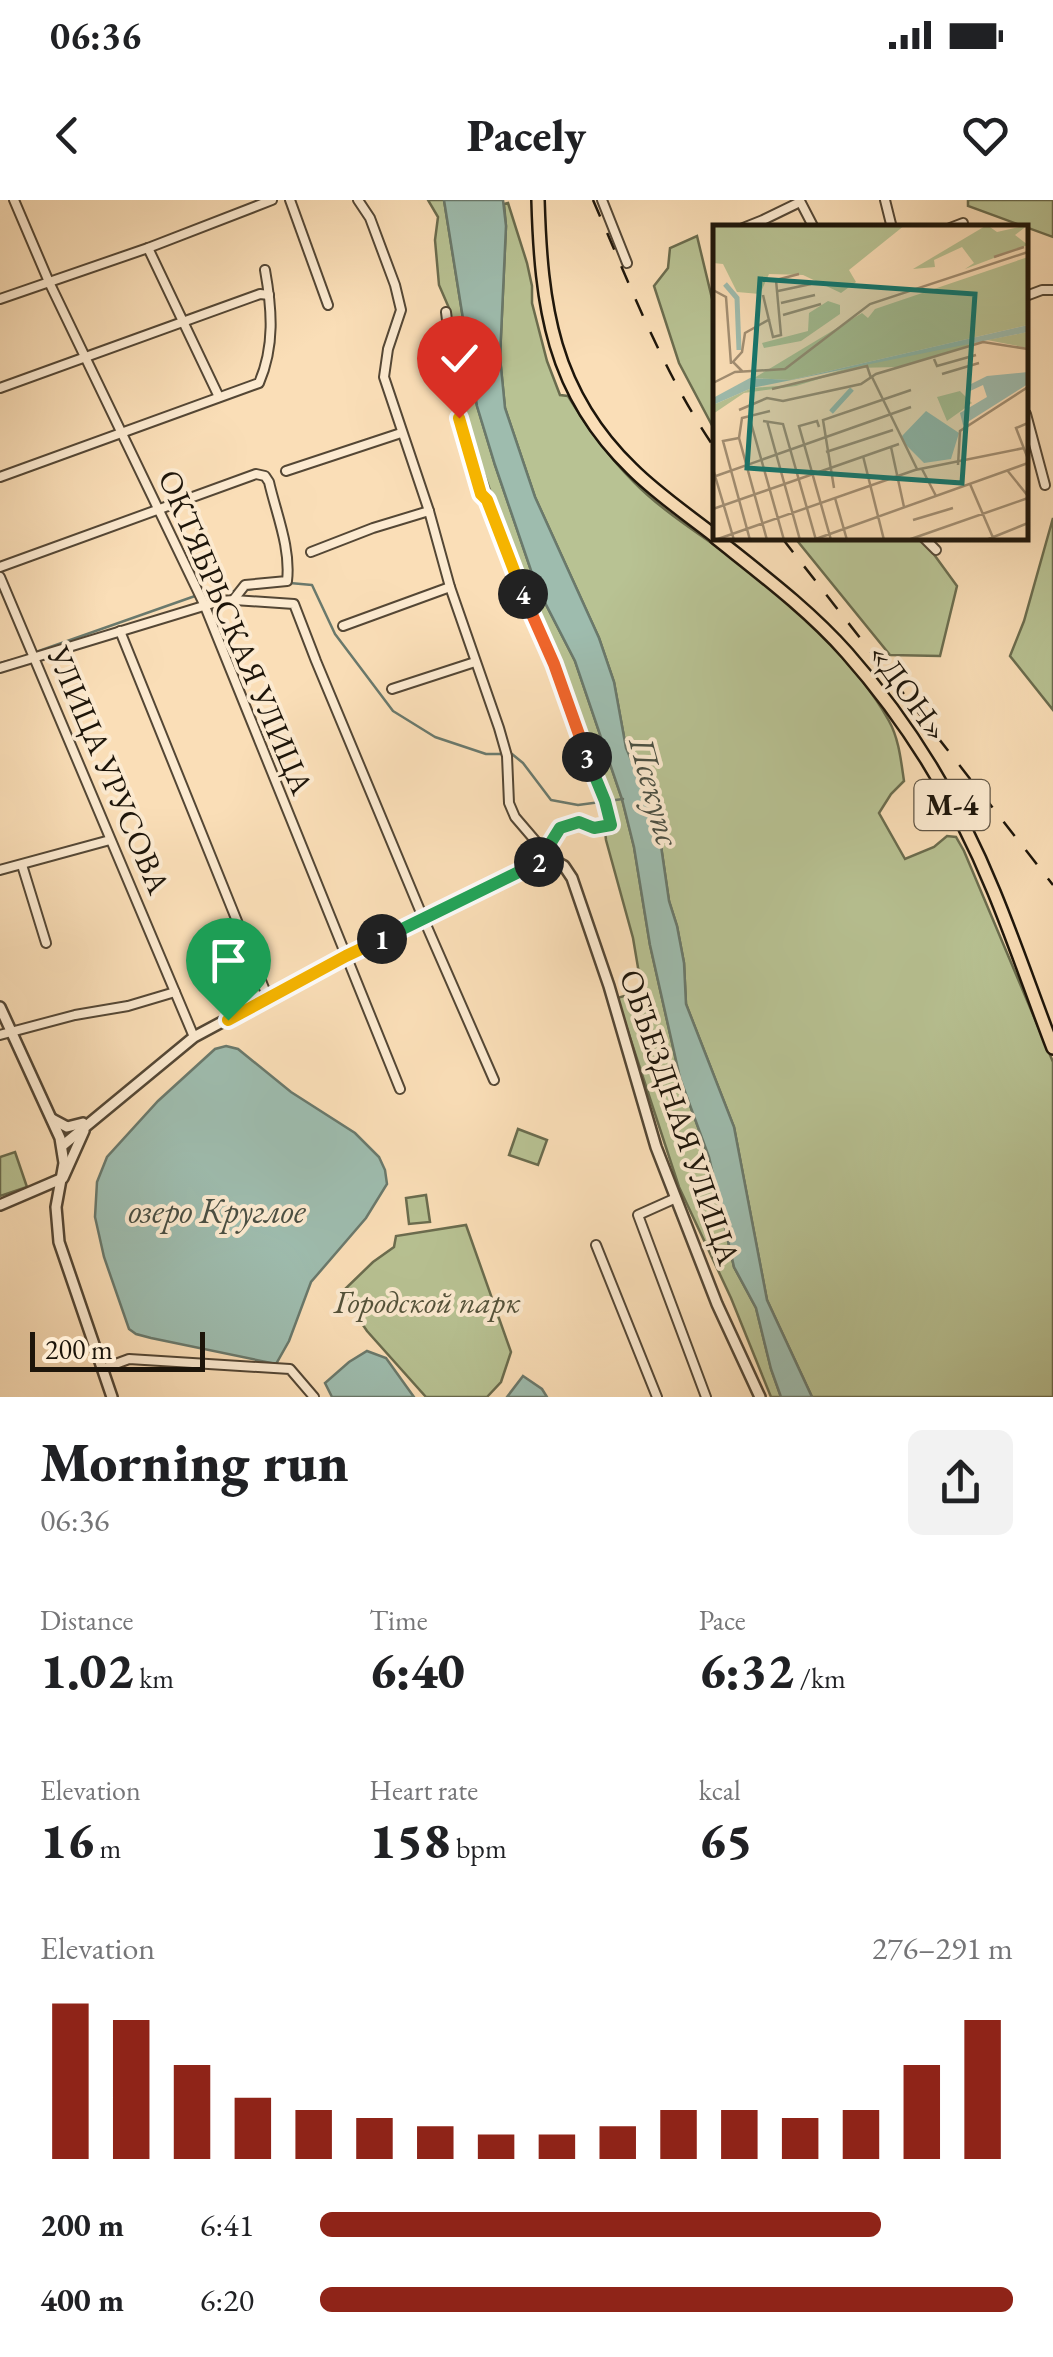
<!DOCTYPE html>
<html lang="en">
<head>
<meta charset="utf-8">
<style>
  body { margin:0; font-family:"EB Garamond",serif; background:#f2f2f2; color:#202124; height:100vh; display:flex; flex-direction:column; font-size:38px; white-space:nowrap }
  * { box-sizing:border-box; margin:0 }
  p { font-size:32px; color:#757577 }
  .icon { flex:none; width:55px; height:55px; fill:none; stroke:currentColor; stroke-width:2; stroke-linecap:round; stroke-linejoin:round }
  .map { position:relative; height:1197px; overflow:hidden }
  .side { display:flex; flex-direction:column; background:#fff; flex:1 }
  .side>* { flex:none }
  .scale { position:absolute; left:30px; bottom:25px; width:175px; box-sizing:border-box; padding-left:10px; border:5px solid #1d150a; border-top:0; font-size:28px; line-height:35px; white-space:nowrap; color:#1d150a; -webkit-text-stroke:8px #fcead0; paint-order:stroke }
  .pin { position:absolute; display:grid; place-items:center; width:85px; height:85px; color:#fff; margin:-102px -42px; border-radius:50% 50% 50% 0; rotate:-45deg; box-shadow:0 0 10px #0007 }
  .pin .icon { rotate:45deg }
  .km { position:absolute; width:50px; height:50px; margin:-25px; border-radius:50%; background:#222; color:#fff; font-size:28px; line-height:50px; text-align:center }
  .round { display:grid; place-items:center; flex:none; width:105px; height:105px; border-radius:15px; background:#f2f2f2 }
  .headline { display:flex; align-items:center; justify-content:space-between; height:170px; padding:0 40px }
  h1 { font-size:55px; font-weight:800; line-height:75px }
  .figures { display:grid; grid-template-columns:repeat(3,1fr); gap:15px; height:170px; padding:10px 40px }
  .figures div { display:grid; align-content:center }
  .figures b { font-size:50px; font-weight:800 }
  .figures small { font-size:28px; font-weight:400 }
  .figures p { font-size:28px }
  .chart { height:280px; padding:20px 40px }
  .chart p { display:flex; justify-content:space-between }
  .chart svg { width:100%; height:180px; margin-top:10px; stroke:#8f2418; stroke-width:6 }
  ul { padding:0 40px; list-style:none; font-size:32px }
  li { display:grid; grid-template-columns:160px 120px 1fr; align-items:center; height:75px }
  li i { height:25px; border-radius:12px; background:#8f2418 }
  .status { display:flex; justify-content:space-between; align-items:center; height:70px; padding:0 50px; background:#fff; direction:ltr }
  .status svg { height:28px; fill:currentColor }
  header { display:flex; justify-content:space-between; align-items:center; height:130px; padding:0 40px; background:#fff; font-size:45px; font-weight:800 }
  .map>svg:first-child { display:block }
</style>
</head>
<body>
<div class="status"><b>06:36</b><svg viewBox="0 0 49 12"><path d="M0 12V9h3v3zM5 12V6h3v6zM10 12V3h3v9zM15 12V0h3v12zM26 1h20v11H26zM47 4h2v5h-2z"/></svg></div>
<header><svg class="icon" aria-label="back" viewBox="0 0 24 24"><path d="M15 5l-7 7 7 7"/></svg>Pacely<svg class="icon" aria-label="heart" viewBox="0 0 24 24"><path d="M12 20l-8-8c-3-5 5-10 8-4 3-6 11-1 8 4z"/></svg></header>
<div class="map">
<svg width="1053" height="1197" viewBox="0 0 1053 1197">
  <rect width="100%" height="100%" fill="#fadeb7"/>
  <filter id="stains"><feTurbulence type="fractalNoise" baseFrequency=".002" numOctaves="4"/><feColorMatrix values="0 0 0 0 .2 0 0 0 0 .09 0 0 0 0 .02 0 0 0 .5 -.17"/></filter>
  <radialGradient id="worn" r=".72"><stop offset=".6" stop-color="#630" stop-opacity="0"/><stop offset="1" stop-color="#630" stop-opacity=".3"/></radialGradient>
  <g fill="#b8c293" stroke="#6a6c4e" stroke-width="2.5">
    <polygon points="428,0 444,0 477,206 495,265 536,385 575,461 622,599 634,647 650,745 680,878 709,957 734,1067 756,1108 771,1169 781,1197 771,1197 731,1098 679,987 617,798 642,791 633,738 606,640 597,563 558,459 531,402 472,241 461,200 449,108 439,85 435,40 438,17"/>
    <polygon points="968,0 1053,0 1053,37 968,6"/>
    <path d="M508 3 527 63 532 86V103L547 161 560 195 568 196C587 227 607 255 633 281 661 310 698 333 730 356 784 396 857 462 889 521 899 539 901 561 904 581L891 594 879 613 905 659 934 647 947 636 956 637 964 651 1053 862V1197H812L767 1100 734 927 686 804 684 763 677 726 669 701 660 639 647 596 626 548 614 482 599 438 535 297 505 208 500 158 506 26 504 4Z"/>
    <polygon points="697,36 715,111 715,231 679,163 654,86 668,68 670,48"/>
    <polygon points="1053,318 1053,510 1010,456 1024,421"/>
    <polygon points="795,338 922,338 957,386 940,456 890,455"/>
    <polygon points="518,929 547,940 538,965 509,955"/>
    <polygon points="15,952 27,987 0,996 0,957"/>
    <polygon points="426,995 430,1022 409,1024 406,998"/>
    <polygon points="466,1025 511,1152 501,1182 487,1197 426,1197 367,1131 341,1093 373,1062 394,1047 396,1036"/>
  </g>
  <g fill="#9ebcae" stroke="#6a796c" stroke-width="2.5">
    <polygon points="444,0 503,0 506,26 500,157 505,208 535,297 599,438 614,482 626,548 647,596 660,639 669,701 677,726 684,763 686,804 734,927 767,1100 812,1197 781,1197 771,1169 756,1108 734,1067 709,957 680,878 650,745 634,647 622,599 575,461 536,385 495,265 477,206"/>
    <polygon points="226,846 238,849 291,892 355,933 379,957 385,970 387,984 366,1018 311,1082 289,1141 276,1164 151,1138 136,1134 129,1129 104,1057 95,1017 97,982 107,957 158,901 215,849"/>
    <polygon points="367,1151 386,1158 414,1197 332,1197 325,1183 349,1162"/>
    <polygon points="523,1176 542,1189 547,1197 507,1197"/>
  </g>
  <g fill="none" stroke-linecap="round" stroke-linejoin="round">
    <g stroke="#6a796c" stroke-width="2.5">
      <polyline points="290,383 312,385 335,434 393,511 435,537 486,554 502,554"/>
      <polyline points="246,390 272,386"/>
      <polyline points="209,392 238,391"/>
      <polyline points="36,452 195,396"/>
      <polyline points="0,463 23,457"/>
      <polyline points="512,554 523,563 551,600 578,605 623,599"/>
    </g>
    <defs>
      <g id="minor">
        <polyline points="14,0 49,82 204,404 400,889"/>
        <polyline points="290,0 328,105"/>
        <polyline points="358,0 370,18 395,85 401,110 388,149 384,177 429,311 450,387 499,528 507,556 509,603 515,617 551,659"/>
        <polyline points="602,0 627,63"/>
        <polyline points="885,0 892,28"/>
        <polyline points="800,1 814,28"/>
        <polyline points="743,28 763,20 800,2"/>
        <polyline points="950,28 963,23"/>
        <polyline points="148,48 219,197"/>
        <polyline points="1026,96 1042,90 1053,90"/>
        <polyline points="0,99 148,48 272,0"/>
        <path d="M446 112 459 219 481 294 487 299C518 382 553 462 583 545 592 572 604 597 611 625L593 628 579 622 560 628 545 651"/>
        <polyline points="0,188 260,94 269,95"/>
        <polyline points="1026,214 1045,285"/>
        <polyline points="286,271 401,233"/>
        <path d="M0 277 259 183C275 146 272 109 265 70"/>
        <polyline points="924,338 936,350"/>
        <polyline points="311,352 373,328 429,311"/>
        <path d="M0 367 256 274 265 276 269 282C276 313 291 348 287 381L245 385 234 399"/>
        <polyline points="0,377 194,837"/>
        <polyline points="343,426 450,387"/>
        <polyline points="120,431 268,798"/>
        <polyline points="0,468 220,401 234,400 294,404 316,461 424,720 494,880"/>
        <polyline points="392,489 475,462"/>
        <polyline points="22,665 46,743"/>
        <polyline points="0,670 110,640"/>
        <polyline points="0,835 75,815 128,806 175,792"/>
        <polyline points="676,998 638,1015 706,1197"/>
        <polyline points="596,1045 657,1197"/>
        <polyline points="102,1169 129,1159 290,1169 314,1197"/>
      </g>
      <g id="tertiary">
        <polyline points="0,807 60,938 64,963 56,1007 59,1042 112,1197"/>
        <polyline points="52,919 67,927 83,923"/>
        <polyline points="62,946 194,837 345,756 424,720 535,663 551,659 564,666 572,678 609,786 656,947 717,1104 760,1197"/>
        <polyline points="0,1005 63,978 84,931"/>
      </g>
      <g id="trunk">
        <path d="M538 0C541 105 552 192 632 269 657 294 688 315 716 337"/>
        <path d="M716 338C761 374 809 410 847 453 909 523 959 606 994 692 1015 743 1033 796 1053 848"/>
      </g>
    </defs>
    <use href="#minor" stroke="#544735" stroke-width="12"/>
    <use href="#tertiary" stroke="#544735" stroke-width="14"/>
    <use href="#trunk" stroke="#1d150a" stroke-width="16"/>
    <use href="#minor" stroke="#fcead0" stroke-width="8"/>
    <use href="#tertiary" stroke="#fcead0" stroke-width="9"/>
    <use href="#trunk" stroke="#fadeb7" stroke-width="11"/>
    <g stroke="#1d150a" stroke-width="2.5" stroke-dasharray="18 18" stroke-linecap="butt">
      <path d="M593 0C630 85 663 173 716 250"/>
      <polyline points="782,338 1053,685"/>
    </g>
  </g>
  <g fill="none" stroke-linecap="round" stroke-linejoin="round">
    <defs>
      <polyline id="split-1" points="228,820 346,756 382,739"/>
      <polyline id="split-2" points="382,739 539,662"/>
      <polyline id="split-3" points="539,662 551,659 545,652 560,628 579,622 594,628 611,625 605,601 587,557"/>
      <polyline id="split-4" points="523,394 554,464 587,557"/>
      <polyline id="split-5" points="459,218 481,294 487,300 523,394"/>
    </defs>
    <use href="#split-1" stroke="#fff" stroke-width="20"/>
    <use href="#split-2" stroke="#fff" stroke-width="20"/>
    <use href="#split-3" stroke="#fff" stroke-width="20"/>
    <use href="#split-4" stroke="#fff" stroke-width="20"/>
    <use href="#split-5" stroke="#fff" stroke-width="20"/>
    <use href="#split-1" stroke="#f5b400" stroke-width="12"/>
    <use href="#split-2" stroke="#22a559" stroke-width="12"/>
    <use href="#split-3" stroke="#22a559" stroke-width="12"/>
    <use href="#split-4" stroke="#f0652b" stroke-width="12"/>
    <use href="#split-5" stroke="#f5b400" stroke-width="12"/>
  </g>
  <g text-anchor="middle" stroke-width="8" stroke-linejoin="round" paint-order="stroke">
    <rect fill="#fcead0" stroke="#605545" stroke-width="2.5" x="914.5" y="580" width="75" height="50" rx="8"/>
    <g font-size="30" font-weight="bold" fill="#1d150a">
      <text x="952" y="615">М-4</text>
    </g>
    <g font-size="32" fill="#1d150a" stroke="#fcead0">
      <text transform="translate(236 432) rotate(67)" y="11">ОКТЯБРЬСКАЯ УЛИЦА</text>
      <text transform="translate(909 492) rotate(54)" y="11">«ДОН»</text>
      <text transform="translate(109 570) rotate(67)" y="11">УЛИЦА УРУСОВА</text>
      <text transform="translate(680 917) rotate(71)" y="11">ОБЪЕЗДНАЯ УЛИЦА</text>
    </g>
    <g font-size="32" font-style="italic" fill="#53523a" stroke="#fcead0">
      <text x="427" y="1113">Городской парк</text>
    </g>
    <g font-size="35" font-style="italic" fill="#4a4f43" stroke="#fcead0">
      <text transform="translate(655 591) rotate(75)" y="12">Псекупс</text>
      <text x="217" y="1023">озеро Круглое</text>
    </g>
  </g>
  <g transform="translate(713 25)">
    <rect width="315" height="315" fill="#fadeb7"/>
    <path d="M0 0H192L136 45 143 57 128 68 90 50 56 49 47 69 24 67 10 39 0 38ZM274 0 284 7 315 0 302 10 315 20 252 44 261 38 249 22 221 35 222 42 200 44ZM315 32V100L77 155 41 153 149 88 155 93 162 84ZM115 76 127 80V89L88 116 51 123 49 118 95 106 96 88ZM315 107V123L274 115 185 142 142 143 83 161 31 168 0 189V180L39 163 77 160 149 139ZM247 166 259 178 234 196 224 172Z" fill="#b8c293"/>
    <path d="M315 100V107L39 163 0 180V173L37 153 77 155ZM315 147V159L250 200 247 188 274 172 270 160 255 167 254 161 274 151ZM213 186 246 208 238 234 211 238 191 218 189 211Z" fill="#9ebcae"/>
    <path fill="none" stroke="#9ebcae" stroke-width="5" d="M12 59 24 73 26 125M118 187 139 164"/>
    <path fill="none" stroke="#a28e72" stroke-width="2.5" d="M281 32 311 22M0 65 13 72 18 139M65 66 98 59M50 70 60 112 68 110 63 55 86 49M68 78 102 70M70 90 108 79M221 134 224 141 263 130M29 146 20 137 29 127 32 108 57 94M229 149 266 138M159 152 204 244M0 158 22 147 72 144 157 79 315 27M59 164 154 141 158 153M26 185 54 173 70 176 148 159 163 149 270 117 315 124M36 191 71 315M50 196 70 199 103 315M54 196 87 315M315 198 303 203 315 234M106 202 104 196 86 201 118 315M26 213 10 216 37 315M178 222 191 282M113 227 180 205M150 231 171 315M245 240 247 206 315 162M0 244 21 315M209 244 223 271M294 245 315 271M0 252 198 182M257 259 281 315M121 263 110 195 198 165M122 273 134 315M0 284 186 219M200 295 240 283M2 315 202 245 311 223M54 315 26 213 29 193 57 186M100 315 315 238M195 315 315 273M273 315 315 298"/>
    <path fill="#0f766e" fill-opacity="0.15" stroke="#0f766e" stroke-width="5" d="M47 54 262 69 249 258 34 243Z"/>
    <rect width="315" height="315" fill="none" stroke="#1d150a" stroke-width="5"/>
  </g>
  <rect width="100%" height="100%" filter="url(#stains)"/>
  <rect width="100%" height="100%" fill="url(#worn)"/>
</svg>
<div class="scale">200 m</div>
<div class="pin" style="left:228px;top:820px;background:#1e9e55"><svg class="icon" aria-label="arrive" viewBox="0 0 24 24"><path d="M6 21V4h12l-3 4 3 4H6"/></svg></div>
<div class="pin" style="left:459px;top:218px;background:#d93025"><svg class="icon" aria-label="check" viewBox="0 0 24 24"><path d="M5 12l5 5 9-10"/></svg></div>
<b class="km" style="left:382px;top:739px">1</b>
<b class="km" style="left:539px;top:662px">2</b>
<b class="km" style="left:587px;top:557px">3</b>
<b class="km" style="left:523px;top:394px">4</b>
</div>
<section class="side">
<div class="headline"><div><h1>Morning run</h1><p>06:36</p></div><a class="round"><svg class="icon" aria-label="share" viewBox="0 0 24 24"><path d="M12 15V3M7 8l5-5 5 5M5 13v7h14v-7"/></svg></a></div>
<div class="figures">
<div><p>Distance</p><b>1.02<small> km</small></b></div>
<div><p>Time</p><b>6:40</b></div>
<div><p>Pace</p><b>6:32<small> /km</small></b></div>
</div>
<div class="figures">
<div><p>Elevation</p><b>16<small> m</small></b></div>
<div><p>Heart rate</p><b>158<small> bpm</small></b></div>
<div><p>kcal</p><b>65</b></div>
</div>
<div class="chart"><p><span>Elevation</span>276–291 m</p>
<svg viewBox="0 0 160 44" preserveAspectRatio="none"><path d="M5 44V6M15 44V10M25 44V21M35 44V29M45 44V32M55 44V34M65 44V36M75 44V38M85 44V38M95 44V36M105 44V32M115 44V32M125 44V34M135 44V32M145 44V21M155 44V10"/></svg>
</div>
<ul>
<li><b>200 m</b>6:41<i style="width:81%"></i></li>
<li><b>400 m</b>6:20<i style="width:100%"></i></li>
</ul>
</section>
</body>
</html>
